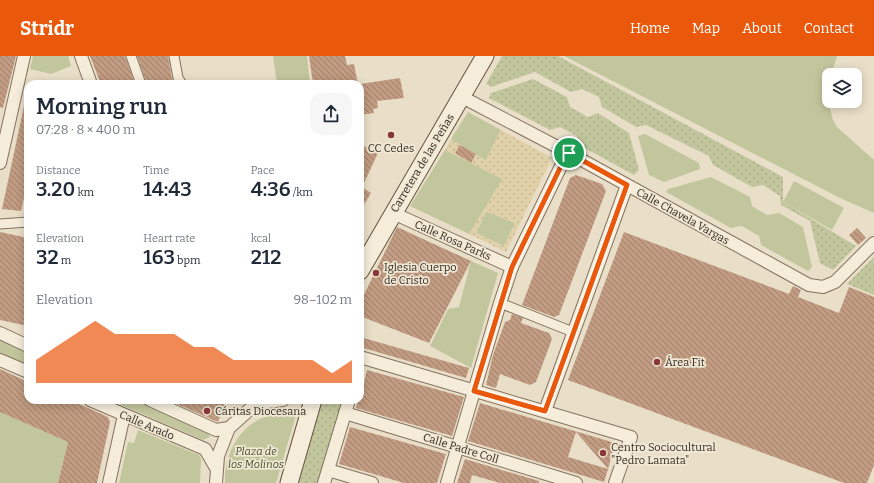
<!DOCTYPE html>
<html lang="en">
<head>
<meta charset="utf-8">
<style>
  body { margin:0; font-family:Bitter,serif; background:#f6f6f7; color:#1f2937; height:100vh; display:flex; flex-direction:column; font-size:15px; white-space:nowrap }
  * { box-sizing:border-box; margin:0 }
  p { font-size:13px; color:#747a83 }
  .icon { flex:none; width:22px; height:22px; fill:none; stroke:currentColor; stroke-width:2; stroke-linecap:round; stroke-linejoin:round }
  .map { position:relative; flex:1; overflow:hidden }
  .side { position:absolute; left:24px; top:24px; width:340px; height:324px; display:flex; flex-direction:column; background:#fff; border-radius:12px; box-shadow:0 2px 10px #0003 }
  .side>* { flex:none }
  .tools { position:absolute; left:822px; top:12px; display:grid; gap:8px }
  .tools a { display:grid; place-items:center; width:40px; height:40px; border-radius:8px; background:#fff; box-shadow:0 2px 10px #0003; font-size:20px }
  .pin { position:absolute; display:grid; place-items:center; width:34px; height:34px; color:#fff; margin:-17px; border:2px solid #fff; border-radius:50%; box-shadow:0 1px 4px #0007 }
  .round { display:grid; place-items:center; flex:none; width:42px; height:42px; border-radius:12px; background:#f6f6f7 }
  .headline { display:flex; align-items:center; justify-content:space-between; height:68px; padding:0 12px }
  h1 { font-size:22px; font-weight:600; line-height:30px }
  .stats { display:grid; grid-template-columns:repeat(3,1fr); gap:6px; height:68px; padding:4px 12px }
  .stats div { display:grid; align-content:center }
  .stats b { font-size:20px; font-weight:600 }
  .stats small { font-size:11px; font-weight:400 }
  .stats p { font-size:11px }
  .chart { height:112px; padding:8px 12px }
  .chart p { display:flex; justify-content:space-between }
  .chart svg { width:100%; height:72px; margin-top:4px; fill:#ea580c; opacity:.7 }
  header { display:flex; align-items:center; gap:24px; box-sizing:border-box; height:56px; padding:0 20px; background:#ea580c; color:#fff }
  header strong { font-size:19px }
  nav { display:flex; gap:22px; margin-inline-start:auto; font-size:14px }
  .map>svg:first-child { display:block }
</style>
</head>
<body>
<header>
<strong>Stridr</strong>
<nav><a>Home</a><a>Map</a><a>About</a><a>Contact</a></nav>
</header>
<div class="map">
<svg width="874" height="427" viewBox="0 0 874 427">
  <defs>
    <pattern id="sand-dots" width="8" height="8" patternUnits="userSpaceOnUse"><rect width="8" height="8" fill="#e1d1a8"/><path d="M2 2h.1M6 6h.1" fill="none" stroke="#c2b490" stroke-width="1.8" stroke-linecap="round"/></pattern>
    <pattern id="garden-dots" width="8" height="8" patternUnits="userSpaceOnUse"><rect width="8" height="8" fill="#c2c69d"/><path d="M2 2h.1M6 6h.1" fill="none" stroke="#a7aa87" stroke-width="1.8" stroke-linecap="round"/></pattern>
    <pattern id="building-back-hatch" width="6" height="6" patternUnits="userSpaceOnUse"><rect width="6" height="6" fill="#c29c82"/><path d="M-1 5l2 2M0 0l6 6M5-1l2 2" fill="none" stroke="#9e7f6a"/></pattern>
  </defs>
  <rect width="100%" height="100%" fill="#e9dfc8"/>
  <g fill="#c2c69d">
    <polygon points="33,0 68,0 71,10 51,18 30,13"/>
    <polygon points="273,0 307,0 310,28 277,28"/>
    <polygon points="564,0 837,0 831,19 829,19 826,36 833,64 837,71 874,104 874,157 840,142"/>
    <polygon points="468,56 501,74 486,105 451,83"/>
    <polygon points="645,78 699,107 700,113 664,126 649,119 638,80"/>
    <polygon points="445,94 534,138 486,152 469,178 410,150"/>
    <polygon points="711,121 750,141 752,150 767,159 779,157 803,171 812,211 808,215 761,189 759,180 742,170 731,172 666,136 668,133"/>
    <polygon points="794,125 844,152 832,174 783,146"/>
    <polygon points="486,155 515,167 504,190 476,177"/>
    <polygon points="471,205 498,217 471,312 430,290 448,253 459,251"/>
    <polygon points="0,285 28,297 28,309 0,297"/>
    <polygon points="110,344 136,344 208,376 210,381 203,384"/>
    <polygon points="0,356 68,386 58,427 0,427"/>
    <path d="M287 356H297L276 427H225C224 401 237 373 262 362 269 359 279 358 287 356Z"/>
    <polygon points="138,374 199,399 201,403 200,427 119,427 128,386 134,387"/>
  </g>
  <path fill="url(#sand-dots)" fill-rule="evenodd" d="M501 74 552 102 506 196 469 178 502 123 445 94 451 83 485 105ZM486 155 515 167 504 190 476 177Z"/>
  <g fill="url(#garden-dots)">
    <polygon points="502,0 558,0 783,121 783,146 856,190 833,214 820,207 810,165 781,149 780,140 763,129 752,131 713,109 709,100 646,69 636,71 602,51 599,41 582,33 571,36 535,16 491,31 486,28"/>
    <polygon points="533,23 567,41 570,51 588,61 598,57 629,77 639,114 634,119 581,90 577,80 560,71 550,74 489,42 491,37"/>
    <polygon points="874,201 874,239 847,228"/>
    <polygon points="323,344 344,344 319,427 298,427"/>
  </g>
  <g fill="url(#building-back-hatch)">
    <polygon points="0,0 16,0 3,52 0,51"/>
    <polygon points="90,0 125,0 135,28 101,28"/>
    <polygon points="137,0 168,0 172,23 175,28 147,28"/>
    <polygon points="309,0 345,0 347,9 354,8 358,28 313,28"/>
    <polygon points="400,22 404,42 377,45 378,52 373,53 374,57 360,59 360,28"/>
    <polygon points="24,50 28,51 28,123 21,155 2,153"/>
    <polygon points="460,89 476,98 471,107 455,97"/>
    <polygon points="364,90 378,97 362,131 371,137 360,155 360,97"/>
    <polygon points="576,119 602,128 606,135 559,259 554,261 522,249 570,122"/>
    <polygon points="397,171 471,205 429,287 360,260 360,247"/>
    <polygon points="857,172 866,182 858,189 849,179"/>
    <polygon points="0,176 28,182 28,270 0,264"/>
    <polygon points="624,176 789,238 793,230 801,234 798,241 839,257 849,231 874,241 874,409 867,427 844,427 568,324"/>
    <polygon points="512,258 523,262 521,267 549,277 552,283 536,326 530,329 500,318 496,332 486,329 493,299 505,266 510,264"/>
    <polygon points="360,281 469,312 466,322 360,291"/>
    <polygon points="0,313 28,326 28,344 70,344 108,361 110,366 97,427 58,427 68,386 0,356"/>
    <polygon points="367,314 464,341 452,380 356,352 358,344 360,344"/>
    <polygon points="168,344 226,344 218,366"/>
    <polygon points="480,347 615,387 608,413 576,376 568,401 608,413 604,426 468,385"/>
    <polygon points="350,371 446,398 437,427 404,427 339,408"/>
    <polygon points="465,403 539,425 539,427 500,427 472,419 470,427 457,427"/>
  </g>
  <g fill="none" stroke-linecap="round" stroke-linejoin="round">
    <defs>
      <g id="pedestrian">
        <polyline points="131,0 141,28"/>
        <polyline points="174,0 178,22 182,28"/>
        <polyline points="0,168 28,166"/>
        <polyline points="500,247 573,276"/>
      </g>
      <g id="minor">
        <polyline points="81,0 91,28"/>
        <polyline points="462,41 569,97 809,229 823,231 835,226 874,187"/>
        <polyline points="0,107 24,0"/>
        <polyline points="393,157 512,211"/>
        <polyline points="0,277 28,290"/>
        <polyline points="360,301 631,381 615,427"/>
        <polyline points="0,304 28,316"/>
        <polyline points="90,344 205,393 216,412"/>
        <polyline points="150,344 216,374 229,372"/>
        <polyline points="258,347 283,344"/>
        <polyline points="545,355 627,129"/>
        <polyline points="345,357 576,427"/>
        <polyline points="328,414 372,427"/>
        <polyline points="109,427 124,359"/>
        <polyline points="216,427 218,400 229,372 260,344"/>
        <polyline points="324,427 349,344"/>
        <polyline points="447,427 500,247 512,211 563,106 569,97"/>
      </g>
      <g id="secondary">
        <polyline points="360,215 485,0"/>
        <polyline points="289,427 313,344"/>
      </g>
    </defs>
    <use href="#pedestrian" stroke="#83715f" stroke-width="11"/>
    <use href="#minor" stroke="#83715f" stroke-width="14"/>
    <use href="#secondary" stroke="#655342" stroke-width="19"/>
    <use href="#pedestrian" stroke="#f5ecda" stroke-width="9"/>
    <use href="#minor" stroke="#f5ecda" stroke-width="12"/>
    <use href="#secondary" stroke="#f5ecda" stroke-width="17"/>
  </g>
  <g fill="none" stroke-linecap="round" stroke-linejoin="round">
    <defs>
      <polygon id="route" points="569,97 627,129 545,355 474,335 512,211 563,106"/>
    </defs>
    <use href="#route" stroke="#fff" stroke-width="8"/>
    <use href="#route" stroke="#ea580c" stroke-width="5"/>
  </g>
  <g fill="#8a3638" stroke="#f1e9d6" stroke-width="1.5">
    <circle cx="391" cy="79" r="4"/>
    <circle cx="376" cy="217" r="4"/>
    <circle cx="657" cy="306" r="4"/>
    <circle cx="207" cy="355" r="4"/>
    <circle cx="603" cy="397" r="4"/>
  </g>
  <g text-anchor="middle" stroke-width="3.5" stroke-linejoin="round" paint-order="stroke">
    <g font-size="11" fill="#352a21" stroke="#f1e9d6" text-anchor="start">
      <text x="391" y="96" text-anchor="middle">CC Cedes</text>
      <text x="384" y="215">Iglesia Cuerpo<tspan x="384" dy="13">de Cristo</tspan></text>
      <text x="665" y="310">Área Fit</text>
      <text x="215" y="359">Cáritas Diocesana</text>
      <text x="611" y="395">Centro Sociocultural<tspan x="611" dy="13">"Pedro Lamata"</tspan></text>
    </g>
    <g font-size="11" fill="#352a21" stroke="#f1e9d6">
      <text transform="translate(422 107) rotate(-59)" y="4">Carretera de las Peñas</text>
      <text transform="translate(683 160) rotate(29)" y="4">Calle Chavela Vargas</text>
      <text transform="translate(453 184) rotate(24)" y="4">Calle Rosa Parks</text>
      <text transform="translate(147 369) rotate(23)" y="4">Calle Arado</text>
      <text transform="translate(461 392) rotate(17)" y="4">Calle Padre Coll</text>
    </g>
    <g font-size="11" font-style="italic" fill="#464f2a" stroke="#f1e9d6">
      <text x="256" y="399">Plaza de<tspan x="256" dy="13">los Molinos</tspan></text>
    </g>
  </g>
</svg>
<div class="tools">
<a><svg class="icon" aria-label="layers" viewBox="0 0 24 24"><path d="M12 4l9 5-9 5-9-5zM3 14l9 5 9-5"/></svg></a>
</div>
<div class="pin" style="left:569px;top:97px;background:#1e9e55"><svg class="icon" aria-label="arrive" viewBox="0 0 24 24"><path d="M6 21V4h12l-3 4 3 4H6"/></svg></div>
<section class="side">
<div class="headline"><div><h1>Morning run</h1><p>07:28 · 8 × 400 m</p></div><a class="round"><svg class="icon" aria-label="share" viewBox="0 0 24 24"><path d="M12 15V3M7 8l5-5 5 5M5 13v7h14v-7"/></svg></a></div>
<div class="stats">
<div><p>Distance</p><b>3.20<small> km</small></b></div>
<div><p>Time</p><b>14:43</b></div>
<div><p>Pace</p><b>4:36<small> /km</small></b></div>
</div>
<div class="stats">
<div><p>Elevation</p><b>32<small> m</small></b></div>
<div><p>Heart rate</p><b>163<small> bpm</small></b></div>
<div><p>kcal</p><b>212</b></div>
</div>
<div class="chart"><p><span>Elevation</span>98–102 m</p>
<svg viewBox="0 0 160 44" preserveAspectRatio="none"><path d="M0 44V30L10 22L20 14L30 6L40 14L50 14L60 14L70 14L80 22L90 22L100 30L110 30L120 30L130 30L140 30L150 38L160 30V44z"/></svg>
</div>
</section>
</div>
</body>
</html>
